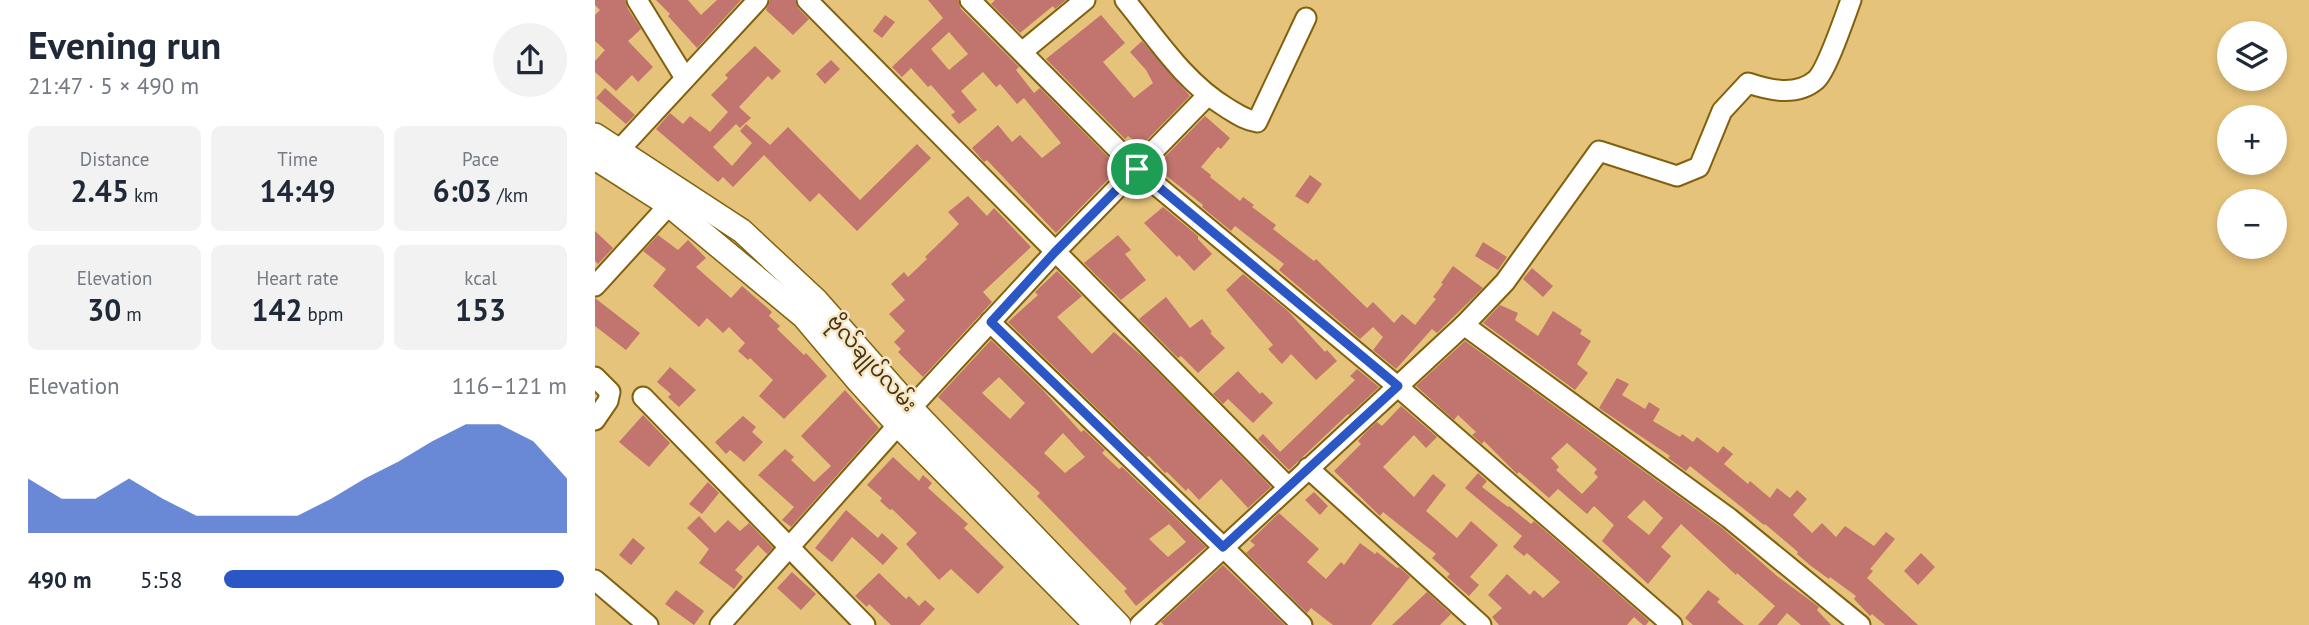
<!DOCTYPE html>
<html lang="en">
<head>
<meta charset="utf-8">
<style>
  body { margin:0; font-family:"PT Sans","Noto Sans Myanmar",sans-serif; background:#f2f2f3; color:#1f2937; height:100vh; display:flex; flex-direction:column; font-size:26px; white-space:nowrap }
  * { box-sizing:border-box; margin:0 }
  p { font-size:23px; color:#747a83 }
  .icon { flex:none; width:38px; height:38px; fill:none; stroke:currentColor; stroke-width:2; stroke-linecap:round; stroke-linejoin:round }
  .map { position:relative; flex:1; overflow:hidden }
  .sheet { display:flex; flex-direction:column; background:#fff; width:595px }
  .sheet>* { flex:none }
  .fabs { position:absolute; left:1622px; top:21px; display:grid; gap:14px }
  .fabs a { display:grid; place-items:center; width:70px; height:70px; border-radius:50%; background:#fff; box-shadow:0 4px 10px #0003; font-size:35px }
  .pin { position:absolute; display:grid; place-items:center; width:60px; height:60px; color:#fff; margin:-30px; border:4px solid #fff; border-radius:50%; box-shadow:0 2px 7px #0007 }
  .round { display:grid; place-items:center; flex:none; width:74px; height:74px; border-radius:37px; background:#f2f2f3 }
  .head { display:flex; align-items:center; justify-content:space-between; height:119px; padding:0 28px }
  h1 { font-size:38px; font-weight:800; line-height:52px }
  .stats { display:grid; grid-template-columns:repeat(3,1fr); gap:10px; height:119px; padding:7px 28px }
  .stats div { display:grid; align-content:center; border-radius:10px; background:#f2f2f3; text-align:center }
  .stats b { font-size:30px; font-weight:800 }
  .stats small { font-size:19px; font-weight:400 }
  .stats p { font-size:19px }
  .chart { height:196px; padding:14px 28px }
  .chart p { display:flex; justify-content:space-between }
  .chart svg { width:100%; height:126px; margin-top:7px; fill:#2b57c6; opacity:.7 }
  ul { padding:0 28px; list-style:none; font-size:23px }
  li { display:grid; grid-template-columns:112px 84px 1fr; align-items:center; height:52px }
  li i { height:18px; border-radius:9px; background:#2b57c6 }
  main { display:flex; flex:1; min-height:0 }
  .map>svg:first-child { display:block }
</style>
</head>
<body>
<main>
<section class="sheet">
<div class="head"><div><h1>Evening run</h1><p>21:47 · 5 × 490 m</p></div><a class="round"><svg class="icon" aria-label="share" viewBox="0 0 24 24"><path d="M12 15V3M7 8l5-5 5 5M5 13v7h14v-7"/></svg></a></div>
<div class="stats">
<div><p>Distance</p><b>2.45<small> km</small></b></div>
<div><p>Time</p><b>14:49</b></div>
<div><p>Pace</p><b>6:03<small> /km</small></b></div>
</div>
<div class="stats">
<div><p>Elevation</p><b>30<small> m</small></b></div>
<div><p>Heart rate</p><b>142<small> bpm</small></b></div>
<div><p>kcal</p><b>153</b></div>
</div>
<div class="chart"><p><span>Elevation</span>116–121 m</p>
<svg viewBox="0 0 160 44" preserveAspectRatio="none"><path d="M0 44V25L10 32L20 32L30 25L40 32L50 38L60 38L70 38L80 38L90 32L100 25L110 19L120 12L130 6L140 6L150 12L160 25V44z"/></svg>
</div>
<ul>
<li><b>490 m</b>5:58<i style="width:99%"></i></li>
</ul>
</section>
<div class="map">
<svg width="1714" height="625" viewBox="0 0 1714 625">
  <rect width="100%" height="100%" fill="#e6c37a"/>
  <g fill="#c2746e" fill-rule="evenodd">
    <polygon points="0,0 30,0 33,9 46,29 33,41 58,67 43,82 37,75 21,91 0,72 0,61 10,50 0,41 0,15 5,10 0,5"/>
    <polygon points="61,0 93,0 106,15 122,0 146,0 102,48 73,16 75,14"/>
    <polygon points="175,0 200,0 203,8 214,19 198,35 171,10"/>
    <path d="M333 0H363L366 9 424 67 421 70 439 93 445 88 524 168 461 233 392 160 389 162 377 148 403 125 417 142 425 135 447 158 466 143 429 98 422 104 405 84 401 87 388 72 366 91 382 110 364 124 356 115 360 112 336 85 333 87 316 68 307 77 297 67 348 18ZM354 32 373 54 354 70 336 49Z"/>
    <polygon points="400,0 471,0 460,9 458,6 425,33 396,4"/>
    <polygon points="290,15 300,22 287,38 278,31"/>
    <polygon points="506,15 530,43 508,62 539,98 558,83 551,70 535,52 547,41 595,96 546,146 533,136 530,139 451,59"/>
    <polygon points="160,46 186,71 177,80 173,76 144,107 156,118 145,128 141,124 118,147 137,166 157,143 145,131 151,124 175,145 193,127 265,200 322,144 336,158 262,231 224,193 215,202 169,155 138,187 128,177 123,182 61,129 75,113 88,124 95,116 115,132 133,112 116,95 133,78 130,75"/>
    <polygon points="236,60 245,69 230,84 221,74"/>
    <polygon points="10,88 40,115 31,124 1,98"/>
    <polygon points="610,116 635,138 626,149 623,147 606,167 616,175 615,177 645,201 648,197 659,205 657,207 681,225 678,229 719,261 721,259 772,308 778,302 799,323 807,314 820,325 841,299 838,297 848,284 846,283 858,266 888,288 842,333 837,329 801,369 778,350 788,337 778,327 765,339 684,270 689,264 640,226 636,231 607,207 608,205 564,170 567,165 564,163"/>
    <polygon points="715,175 727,184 713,204 700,196"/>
    <polygon points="373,196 392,216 399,208 436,247 388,292 397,302 328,377 303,352 306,349 299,342 310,331 294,314 310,300 296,284 309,272 313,277 332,259 330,257 364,224 353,212"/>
    <polygon points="568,207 603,236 603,239 617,254 599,271 584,255 582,257 549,223"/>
    <polygon points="0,231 18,248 3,264 0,261"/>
    <polygon points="63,235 83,250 93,240 111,258 101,267 136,298 147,286 177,312 174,316 185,326 182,329 209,355 211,353 232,376 189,419 164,396 178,380 155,358 153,360 143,351 150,343 134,327 128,333 112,318 104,327 58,286 71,269 48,251"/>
    <polygon points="523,235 536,250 530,254 551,280 526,300 489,263"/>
    <polygon points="888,242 912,257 903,270 880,256"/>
    <polygon points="937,268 958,286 948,297 928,279"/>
    <polygon points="462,271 487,296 462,317 497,354 519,332 548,357 676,487 653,508 626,479 604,500 593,488 591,491 572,472 570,473 554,456 552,457 413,322 443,295 440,292"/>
    <polygon points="648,274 693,311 730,352 732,350 742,361 721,380 696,354 687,364 673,349 678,345 631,290"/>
    <polygon points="571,297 595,328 607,319 617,332 615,333 630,348 603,373 586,356 583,358 544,319"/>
    <polygon points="0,298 45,333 31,350 0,326"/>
    <polygon points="905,305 923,313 920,320 943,336 958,311 987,330 985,334 996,341 982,364 993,373 980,390 888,323"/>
    <path d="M396 340 446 388 486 432 489 430 510 450 507 453 524 469 527 467 611 547 541 606 529 591 532 589 442 496 445 493 343 397ZM404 377 430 403 415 419 387 393ZM468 433 490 457 470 473 449 453ZM574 524 591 542 573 557 554 539Z"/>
    <path d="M870 341 1127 528 1182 576 1224 607 1222 610 1236 625H1206L1192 613 1182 625H1163L1180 606 1142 573 1141 575 1086 524 1066 547 1076 556 1053 584 1007 541 1019 525 999 506 992 514 963 489 954 498 924 472 922 474 889 441 887 444 877 435 881 432 863 415 859 420 821 386ZM972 443 1002 469 999 473 1003 477 987 494 961 470 964 467 956 458ZM1049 500 1068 518 1054 535 1032 517Z"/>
    <polygon points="75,367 101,390 84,407 73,397 76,394 62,382"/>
    <polygon points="762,369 784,387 754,415 753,414 694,470 663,439 668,434 685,452 760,380 755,376"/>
    <polygon points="643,371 665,394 667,392 678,403 658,423 633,399 628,404 618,394"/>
    <polygon points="1022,378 1034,384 1027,395 1050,409 1054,402 1065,409 1058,421 1085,437 1087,434 1098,442 1102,437 1123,453 1128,446 1138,454 1129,464 1153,484 1155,481 1175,498 1182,488 1195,498 1202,490 1212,499 1198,515 1217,533 1227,523 1241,537 1250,526 1279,546 1291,532 1300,539 1275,569 1278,571 1272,578 1323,625 1290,625 1277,614 1275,616 1259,599 1261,596 1235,577 1234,579 1216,566 1202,554 1203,552 1170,524 1169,525 1095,466 1091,471 1073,458 1075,456 1004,408"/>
    <polygon points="250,390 284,428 196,527 187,520 199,507 163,475 190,449 199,457 196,460 219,482 236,466 206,436"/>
    <polygon points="806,406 842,437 831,448 819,435 788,467 819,497 838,474 851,485 831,511 862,538 876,521 903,545 875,577 884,585 874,596 852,577 855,574 837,558 841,554 788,512 785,516 739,471 766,444 763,441 771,432 782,422 787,426"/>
    <polygon points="48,415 75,443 54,467 24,442"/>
    <polygon points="148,416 161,427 157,432 168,442 149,462 135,450 131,454 120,442"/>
    <polygon points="298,457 324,481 328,475 337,483 333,488 373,524 369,528 409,567 383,594 356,569 344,580 311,544 322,533 297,509 295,510 285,501 287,498 272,485"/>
    <polygon points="883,473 892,481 887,487 913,507 914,506 936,524 939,521 1054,621 1051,625 1048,625 1039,617 1032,625 904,625 897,617 907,608 893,595 912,574 935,595 939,590 948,598 965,582 932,553 929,556 918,547 927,536 870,488"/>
    <polygon points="113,482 124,493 107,514 94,504"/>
    <polygon points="719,492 733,506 725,515 710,500"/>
    <polygon points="251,510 283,538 287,533 303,548 288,565 257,537 237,562 220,548"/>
    <polygon points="684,513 724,549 712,562 731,579 746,562 749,565 765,543 780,554 782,552 802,568 804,567 815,577 776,625 738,625 716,608 712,613 651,553 660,545 655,541"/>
    <polygon points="104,516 120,533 133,520 145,531 154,523 178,548 172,554 163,545 140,570 148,577 139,589 104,563 114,549 92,528"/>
    <polygon points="38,538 50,548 36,565 24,555"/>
    <polygon points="1326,553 1340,567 1323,585 1309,571"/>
    <polygon points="628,565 690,625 569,625 566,622"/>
    <polygon points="197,572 221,594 206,610 182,588"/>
    <polygon points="284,573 311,599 314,596 324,606 330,600 340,609 325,625 296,625 274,604 272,607 260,596"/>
    <polygon points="81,590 109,611 99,625 70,604"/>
    <polygon points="1113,590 1125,599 1122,602 1149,625 1098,625 1090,618"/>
    <polygon points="832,592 856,614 845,625 797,625"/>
  </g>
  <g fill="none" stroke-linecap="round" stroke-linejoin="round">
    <defs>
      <g id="minor">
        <polyline points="42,0 90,78"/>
        <polyline points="212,0 693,487"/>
        <polyline points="375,0 542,169 802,386 1077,625"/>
        <path d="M530 0C562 39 589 82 632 108 642 114 650 120 662 122L711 18"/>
        <polyline points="427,52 490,0"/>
        <polyline points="14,161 163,0"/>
        <polyline points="0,286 74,205"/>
        <polyline points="395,322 628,547 707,625"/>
        <path d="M869 325 910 282 1004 151 1082 176 1104 167 1127 111 1153 83C1174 90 1201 97 1221 80 1232 70 1250 16 1256 0"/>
        <polyline points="0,377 15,392 13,401 0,420"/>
        <polyline points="48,397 270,625"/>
        <polyline points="316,408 460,252 612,96"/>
        <polyline points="713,468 886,625"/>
        <polyline points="0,580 53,625"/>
        <polyline points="125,625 303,425"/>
        <polyline points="545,625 869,325 1134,518 1265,625"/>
      </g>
      <g id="major">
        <polyline points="0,135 147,231 222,301 316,408 524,625"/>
        <polyline points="0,158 74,205 209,317 264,382 303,425 501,625"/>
      </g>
    </defs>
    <use href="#minor" stroke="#81610e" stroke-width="23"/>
    <use href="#major" stroke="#81610e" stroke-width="26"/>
    <use href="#minor" stroke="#fff" stroke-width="19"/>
    <use href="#major" stroke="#fff" stroke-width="23"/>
  </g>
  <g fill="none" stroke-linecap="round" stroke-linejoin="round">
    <defs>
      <polygon id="route" points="542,169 803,386 628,547 396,322 460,252"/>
    </defs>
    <use href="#route" stroke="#fff" stroke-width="14"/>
    <use href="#route" stroke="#2b57c6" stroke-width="9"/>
  </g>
  <g text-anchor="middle" stroke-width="5" stroke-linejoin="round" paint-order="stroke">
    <g font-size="21" fill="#423415" stroke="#f8e6c3">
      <text transform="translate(277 363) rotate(48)" y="7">ဗိုလ်ချုပ်လမ်း</text>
    </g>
  </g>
</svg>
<div class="fabs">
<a><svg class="icon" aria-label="layers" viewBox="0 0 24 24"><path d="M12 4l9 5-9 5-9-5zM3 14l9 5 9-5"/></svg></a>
<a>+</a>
<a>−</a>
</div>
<div class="pin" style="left:542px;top:169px;background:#1e9e55"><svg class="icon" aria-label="arrive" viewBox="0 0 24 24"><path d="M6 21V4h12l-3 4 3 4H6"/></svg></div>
</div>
</main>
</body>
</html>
